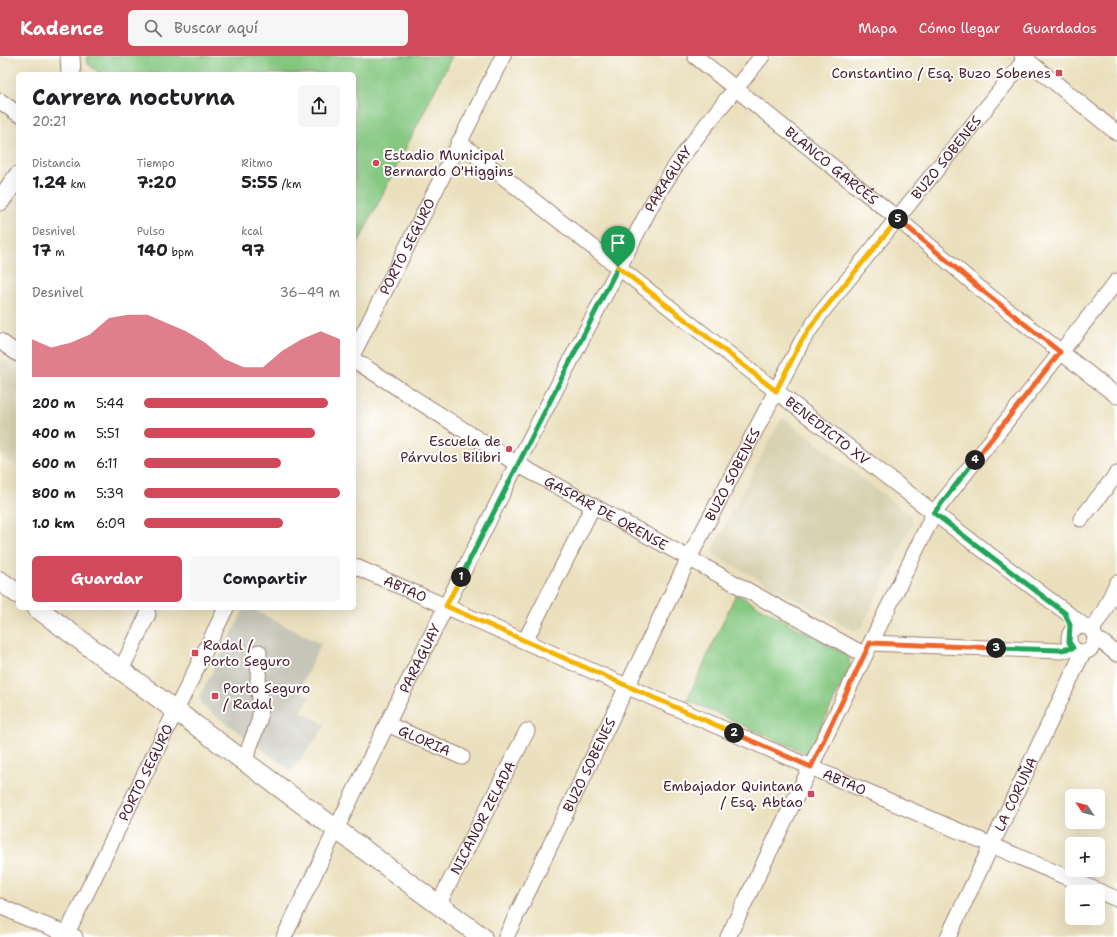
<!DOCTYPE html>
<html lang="es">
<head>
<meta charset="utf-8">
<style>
  body { margin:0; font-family:"Shantell Sans",sans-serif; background:#f6f6f6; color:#202124; height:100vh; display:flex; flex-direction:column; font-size:15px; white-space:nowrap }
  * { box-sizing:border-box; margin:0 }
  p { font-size:13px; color:#757577 }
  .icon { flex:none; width:22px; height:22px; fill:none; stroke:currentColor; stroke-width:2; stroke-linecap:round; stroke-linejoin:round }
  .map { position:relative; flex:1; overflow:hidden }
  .side { position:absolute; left:16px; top:16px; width:340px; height:538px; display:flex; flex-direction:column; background:#fff; border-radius:6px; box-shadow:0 4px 16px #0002 }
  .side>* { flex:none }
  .needle { width:26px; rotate:305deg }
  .controls { position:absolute; left:1065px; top:733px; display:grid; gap:8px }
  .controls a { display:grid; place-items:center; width:40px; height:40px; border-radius:6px; background:#fff; box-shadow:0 4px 16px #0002; font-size:20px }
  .pin { position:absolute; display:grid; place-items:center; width:34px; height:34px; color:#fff; margin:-41px -17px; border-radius:50% 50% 50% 0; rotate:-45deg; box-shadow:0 0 4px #0007 }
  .pin .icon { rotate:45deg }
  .km { position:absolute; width:20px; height:20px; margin:-10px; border-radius:50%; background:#222; color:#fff; font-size:11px; line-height:20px; text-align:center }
  .round { display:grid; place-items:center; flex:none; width:42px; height:42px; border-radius:6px; background:#f6f6f6 }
  .headline { display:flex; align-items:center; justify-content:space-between; height:68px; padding:0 16px }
  h1 { font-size:22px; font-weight:700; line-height:30px }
  .figures { display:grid; grid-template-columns:repeat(3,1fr); gap:6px; height:68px; padding:4px 16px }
  .figures div { display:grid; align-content:center }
  .figures b { font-size:17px; font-weight:700 }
  .figures small { font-size:11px; font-weight:400 }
  .figures p { font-size:11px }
  .chart { height:112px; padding:8px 16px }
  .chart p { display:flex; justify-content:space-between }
  .chart svg { width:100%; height:72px; margin-top:4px; fill:#d1495b; opacity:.7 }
  .button { display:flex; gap:8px; margin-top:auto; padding:8px 16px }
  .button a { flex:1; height:46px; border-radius:6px; background:#d1495b; color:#fff; font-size:16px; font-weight:700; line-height:46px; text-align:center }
  .button a+a { background:#f6f6f6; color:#202124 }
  ul { padding:0 16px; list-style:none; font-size:13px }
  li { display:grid; grid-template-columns:64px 48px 1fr; align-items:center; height:30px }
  li i { height:10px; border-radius:5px; background:#d1495b }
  header { display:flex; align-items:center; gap:24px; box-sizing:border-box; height:56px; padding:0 20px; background:#d1495b; color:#fff }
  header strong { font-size:19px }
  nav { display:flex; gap:22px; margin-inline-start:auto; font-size:14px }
  .search { width:280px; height:36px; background:#f6f6f6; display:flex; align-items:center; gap:10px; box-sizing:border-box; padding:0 14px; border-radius:6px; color:#757577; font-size:15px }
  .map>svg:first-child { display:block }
</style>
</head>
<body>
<header>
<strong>Kadence</strong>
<div class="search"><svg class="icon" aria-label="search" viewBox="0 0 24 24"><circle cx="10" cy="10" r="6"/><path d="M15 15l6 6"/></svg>Buscar aquí</div>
<nav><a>Mapa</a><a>Cómo llegar</a><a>Guardados</a></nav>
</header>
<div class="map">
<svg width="1117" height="881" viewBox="0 0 1117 881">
  <rect width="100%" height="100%" fill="#fff"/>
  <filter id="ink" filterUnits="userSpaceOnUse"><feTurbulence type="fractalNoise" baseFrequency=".025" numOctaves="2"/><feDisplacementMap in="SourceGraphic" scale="8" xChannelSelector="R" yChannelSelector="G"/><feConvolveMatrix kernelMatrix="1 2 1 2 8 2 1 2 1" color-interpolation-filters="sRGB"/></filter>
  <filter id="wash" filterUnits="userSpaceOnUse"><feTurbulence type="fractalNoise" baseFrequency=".012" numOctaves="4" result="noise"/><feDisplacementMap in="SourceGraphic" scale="16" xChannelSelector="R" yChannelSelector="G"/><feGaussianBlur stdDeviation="0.9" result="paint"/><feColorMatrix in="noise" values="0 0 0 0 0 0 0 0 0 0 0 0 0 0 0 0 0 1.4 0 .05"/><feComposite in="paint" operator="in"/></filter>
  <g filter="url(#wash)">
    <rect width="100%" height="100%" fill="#ebe0be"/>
    <g fill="#d8d1b1">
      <polygon points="0,301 18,315 18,411 0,397"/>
      <polygon points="784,362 911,460 913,466 862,571 854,575 715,500 713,492 781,363"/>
    </g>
    <polygon fill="#c5c5b8" points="245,552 250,552 321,588 299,634 310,641 301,656 326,669 292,715 201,649 200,640"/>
    <g fill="#85c881" stroke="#687456">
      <polygon points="87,0 452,0 354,195 354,18 101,18 88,8"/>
      <polygon points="736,538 845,598 849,602 850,611 808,698 687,644"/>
    </g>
  </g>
  <g filter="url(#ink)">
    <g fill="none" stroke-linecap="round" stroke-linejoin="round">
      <defs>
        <g id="minor">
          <path id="s1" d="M695 0 898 163 978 231 1117 340"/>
          <polyline points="1022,0 1117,77"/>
          <polyline points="0,45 18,58"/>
          <path id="s2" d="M459 86 785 342 934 457 1083 569"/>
          <polyline points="0,285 18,298"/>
          <path id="s3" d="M354 296 503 0"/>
          <path id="s4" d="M354 304 517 408 865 599"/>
          <polyline points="1081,463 1117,418"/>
          <path id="s5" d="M354 510 794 704 1117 843"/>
          <circle cx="1082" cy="583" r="13"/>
          <polyline points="1092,574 1104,555 1117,527"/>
          <polyline points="1095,584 1102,586 1117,598"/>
          <polyline points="525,585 593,450"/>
          <polyline points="871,587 1061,595 1073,592"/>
          <polyline points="121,614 148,558"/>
          <path id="s6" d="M387 668 462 701"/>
          <polyline points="244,706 259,665 261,651 258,627 259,596"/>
          <path id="s7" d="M438 849 527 675"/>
          <polyline points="0,850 24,861 75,881"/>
          <path id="s8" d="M65 881 226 552"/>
          <path id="s9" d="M284 881 387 668 517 408 652 148C682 94 724 48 762 0"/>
          <path id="s10" d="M506 881 689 502 802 285 821 257 1028 0"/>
          <polyline points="728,881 934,457 1117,225"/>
          <path id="s11" d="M948 881 1083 596"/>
        </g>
        <g id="major">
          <polyline points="70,0 71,18"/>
          <polyline points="0,145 18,120"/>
          <polyline points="0,525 18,538"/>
          <polyline points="37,552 482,881"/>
        </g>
      </defs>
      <use href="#minor" stroke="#9a8074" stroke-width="17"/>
      <use href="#major" stroke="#9a8074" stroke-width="21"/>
      <use href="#minor" stroke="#fff" stroke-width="15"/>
      <use href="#major" stroke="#fff" stroke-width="19"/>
    </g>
  </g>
  <g fill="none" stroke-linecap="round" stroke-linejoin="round" filter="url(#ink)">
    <defs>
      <polyline id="split-1" points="461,521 618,211"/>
      <polyline id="split-2" points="461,521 446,550 734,677"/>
      <polyline id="split-3" points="734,677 811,711 870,587 996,592"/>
      <polyline id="split-4" points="975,404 934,457 1065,557 1070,569 1069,586 1073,592 1060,594 996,592"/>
      <polyline id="split-5" points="898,163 978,231 1060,296 975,404"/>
      <polyline id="split-6" points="618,211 776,335 802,284 814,266 898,163"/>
    </defs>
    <use href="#split-1" stroke="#fff" stroke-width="8"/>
    <use href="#split-2" stroke="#fff" stroke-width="8"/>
    <use href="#split-3" stroke="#fff" stroke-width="8"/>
    <use href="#split-4" stroke="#fff" stroke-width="8"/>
    <use href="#split-5" stroke="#fff" stroke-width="8"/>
    <use href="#split-6" stroke="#fff" stroke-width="8"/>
    <use href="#split-1" stroke="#22a559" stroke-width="5"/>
    <use href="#split-2" stroke="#f5b400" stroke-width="5"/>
    <use href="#split-3" stroke="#f0652b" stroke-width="5"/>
    <use href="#split-4" stroke="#22a559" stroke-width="5"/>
    <use href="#split-5" stroke="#f0652b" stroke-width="5"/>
    <use href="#split-6" stroke="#f5b400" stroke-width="5"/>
  </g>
  <g fill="#d1495b" stroke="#fff" stroke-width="1.5">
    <rect x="1055" y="13" width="8" height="8" rx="2"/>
    <circle cx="376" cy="107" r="4"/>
    <circle cx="509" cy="393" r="4"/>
    <rect x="191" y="593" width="8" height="8" rx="2"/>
    <rect x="211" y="636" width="8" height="8" rx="2"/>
    <rect x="807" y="734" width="8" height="8" rx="2"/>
  </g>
  <g text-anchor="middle" stroke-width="4" stroke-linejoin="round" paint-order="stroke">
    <g font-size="14" fill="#4a1f2b" stroke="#fff" text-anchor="end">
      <text x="1051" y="22">Constantino / Esq. Buzo Sobenes</text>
      <text x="384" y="104" text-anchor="start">Estadio Municipal<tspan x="384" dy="16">Bernardo O'Higgins</tspan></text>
      <text x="501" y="390">Escuela de<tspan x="501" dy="16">Párvulos Bilibri</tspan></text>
      <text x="203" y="594" text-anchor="start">Radal /<tspan x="203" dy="16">Porto Seguro</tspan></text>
      <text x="223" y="637" text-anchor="start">Porto Seguro<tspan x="223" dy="16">/ Radal</tspan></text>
      <text x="803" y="735">Embajador Quintana<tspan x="803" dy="16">/ Esq. Abtao</tspan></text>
    </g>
    <g font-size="14" fill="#4a1f2b" stroke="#fff">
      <text dy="5" stroke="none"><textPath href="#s10" startOffset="899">BUZO SOBENES</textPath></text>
      <text dy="5" stroke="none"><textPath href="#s1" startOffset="175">BLANCO GARCÉS</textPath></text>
      <text dy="5" stroke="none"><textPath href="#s9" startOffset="850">PARAGUAY</textPath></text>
      <text dy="5" stroke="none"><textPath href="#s3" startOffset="118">PORTO SEGURO</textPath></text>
      <text dy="5" stroke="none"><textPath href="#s2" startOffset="468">BENEDICTO XV</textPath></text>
      <text dy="5" stroke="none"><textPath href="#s10" startOffset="515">BUZO SOBENES</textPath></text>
      <text dy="5" stroke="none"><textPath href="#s4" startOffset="295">GASPAR DE ORENSE</textPath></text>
      <text dy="5" stroke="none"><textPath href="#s5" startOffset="56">ABTAO</textPath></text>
      <text dy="5" stroke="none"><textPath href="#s9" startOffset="310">PARAGUAY</textPath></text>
      <text dy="5" stroke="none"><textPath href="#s6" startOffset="41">GLORIA</textPath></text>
      <text dy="5" stroke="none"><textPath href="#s10" startOffset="191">BUZO SOBENES</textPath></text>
      <text dy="5" stroke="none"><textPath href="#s8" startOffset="183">PORTO SEGURO</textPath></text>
      <text dy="5" stroke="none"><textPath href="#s5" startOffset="536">ABTAO</textPath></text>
      <text dy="5" stroke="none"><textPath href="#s11" startOffset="158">LA CORUÑA</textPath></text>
      <text dy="5" stroke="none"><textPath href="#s7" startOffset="98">NICANOR ZELADA</textPath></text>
    </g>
  </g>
</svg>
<div class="controls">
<a><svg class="needle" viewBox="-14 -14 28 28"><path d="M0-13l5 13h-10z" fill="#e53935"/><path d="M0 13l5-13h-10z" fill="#757577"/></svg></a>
<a>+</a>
<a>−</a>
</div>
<div class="pin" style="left:618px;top:211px;background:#1e9e55"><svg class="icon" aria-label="arrive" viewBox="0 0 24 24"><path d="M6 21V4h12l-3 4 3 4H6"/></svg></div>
<b class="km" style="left:461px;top:521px">1</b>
<b class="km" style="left:734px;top:677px">2</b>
<b class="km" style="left:996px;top:592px">3</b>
<b class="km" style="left:975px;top:404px">4</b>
<b class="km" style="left:898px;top:163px">5</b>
<section class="side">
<div class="headline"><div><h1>Carrera nocturna</h1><p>20:21</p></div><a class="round"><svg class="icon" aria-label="share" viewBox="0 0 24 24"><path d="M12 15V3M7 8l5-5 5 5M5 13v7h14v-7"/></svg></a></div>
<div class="figures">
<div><p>Distancia</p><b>1.24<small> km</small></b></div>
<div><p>Tiempo</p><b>7:20</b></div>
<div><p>Ritmo</p><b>5:55<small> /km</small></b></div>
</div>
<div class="figures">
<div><p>Desnivel</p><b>17<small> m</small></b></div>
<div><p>Pulso</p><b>140<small> bpm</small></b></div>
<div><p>kcal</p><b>97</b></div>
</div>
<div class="chart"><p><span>Desnivel</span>36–49 m</p>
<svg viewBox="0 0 160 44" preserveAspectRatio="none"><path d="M0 44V21L10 26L20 23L30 18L40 8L50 6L60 6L70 11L80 16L90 23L100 33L110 38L120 38L130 28L140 21L150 16L160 21V44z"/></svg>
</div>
<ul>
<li><b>200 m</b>5:44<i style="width:94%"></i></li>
<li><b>400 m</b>5:51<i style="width:87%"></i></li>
<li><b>600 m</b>6:11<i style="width:70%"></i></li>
<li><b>800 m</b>5:39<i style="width:100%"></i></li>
<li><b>1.0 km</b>6:09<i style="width:71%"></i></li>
</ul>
<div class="button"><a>Guardar</a><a>Compartir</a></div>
</section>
</div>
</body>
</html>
